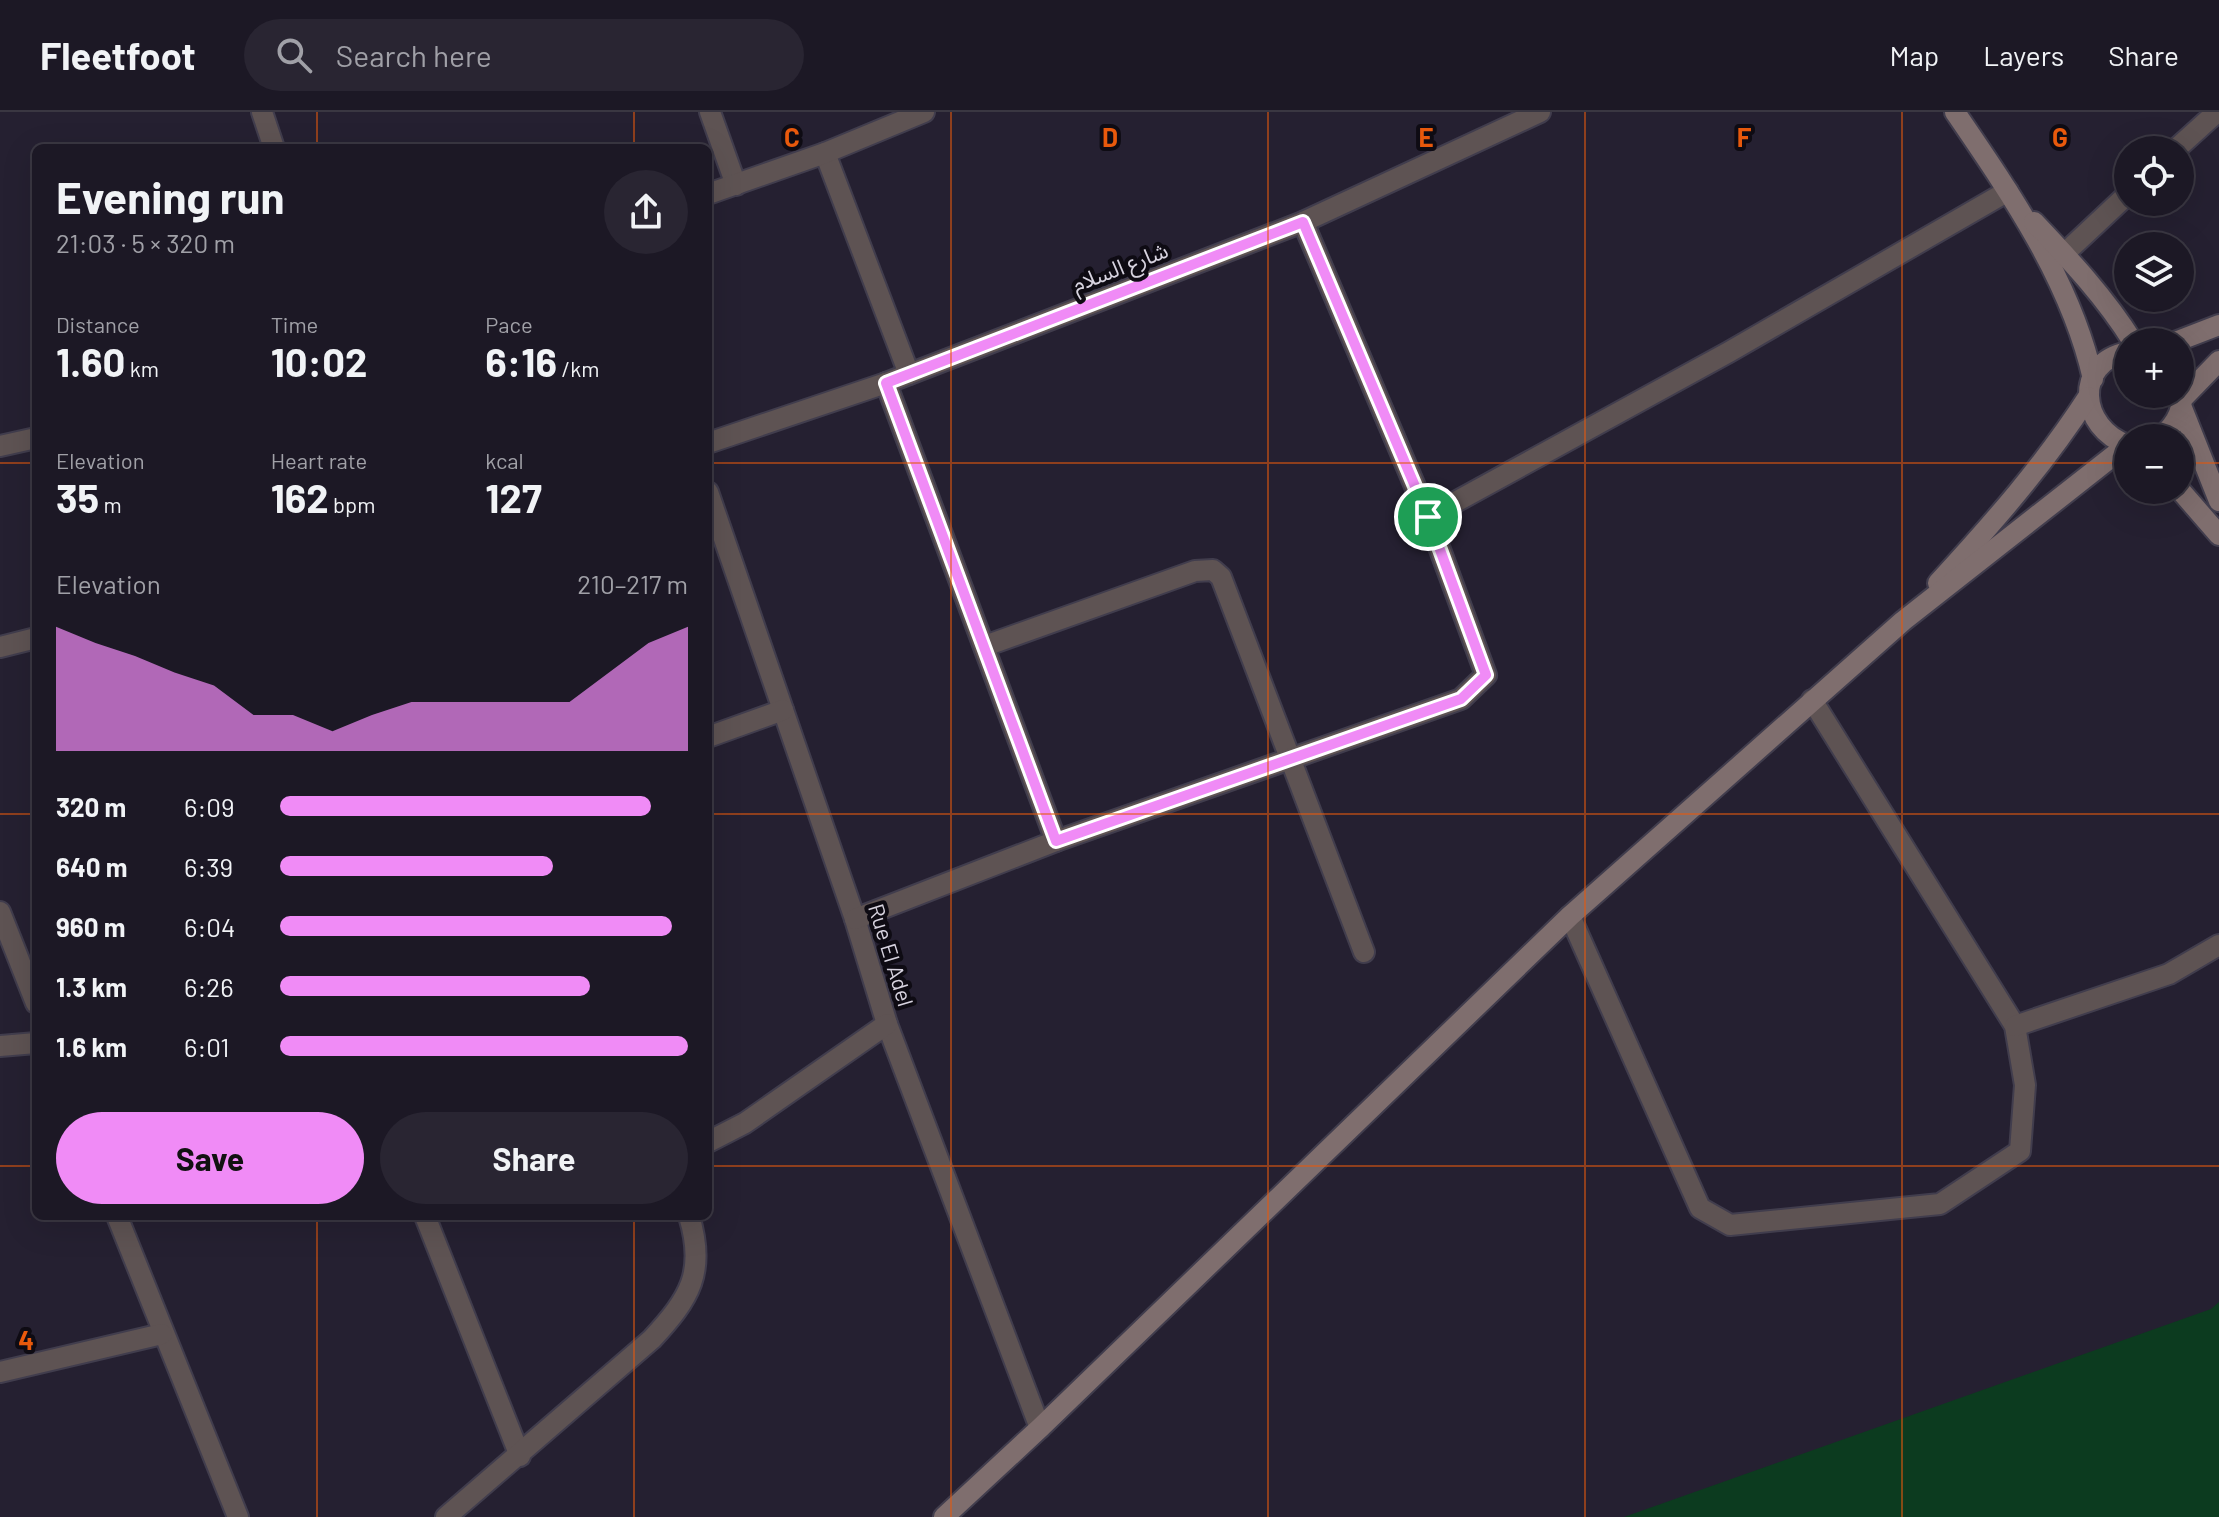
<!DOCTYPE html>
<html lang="en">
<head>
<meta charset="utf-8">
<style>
  body { margin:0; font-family:Barlow,"Noto Sans Arabic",sans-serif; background:#292532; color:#f1f3f6; height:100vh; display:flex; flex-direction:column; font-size:30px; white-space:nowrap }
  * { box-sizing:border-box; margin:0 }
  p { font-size:26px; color:#a0a0a7 }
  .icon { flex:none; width:44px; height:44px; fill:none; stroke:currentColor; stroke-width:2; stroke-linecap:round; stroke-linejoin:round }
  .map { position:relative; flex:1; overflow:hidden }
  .sheet { position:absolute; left:32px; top:32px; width:680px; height:1076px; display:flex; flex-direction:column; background:#1c1825; border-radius:12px; box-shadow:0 8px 32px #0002,0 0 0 2px #3a3742 }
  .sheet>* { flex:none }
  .controls { position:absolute; left:2114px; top:24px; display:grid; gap:16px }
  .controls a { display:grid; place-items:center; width:80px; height:80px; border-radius:50%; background:#1c1825; box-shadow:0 8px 32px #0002,0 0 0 2px #3a3742; font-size:40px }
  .pin { position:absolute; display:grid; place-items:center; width:68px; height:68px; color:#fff; margin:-34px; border:4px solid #fff; border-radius:50%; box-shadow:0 2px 8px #0007 }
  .round { display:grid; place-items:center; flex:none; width:84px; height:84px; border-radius:42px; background:#292532 }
  .head { display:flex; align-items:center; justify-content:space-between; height:136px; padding:0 24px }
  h1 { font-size:44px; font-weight:700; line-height:60px }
  .figures { display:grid; grid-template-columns:repeat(3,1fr); gap:12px; height:136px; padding:8px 24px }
  .figures div { display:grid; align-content:center }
  .figures b { font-size:40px; font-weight:700 }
  .figures small { font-size:22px; font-weight:400 }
  .figures p { font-size:22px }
  .chart { height:224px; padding:16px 24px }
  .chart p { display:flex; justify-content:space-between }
  .chart svg { width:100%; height:144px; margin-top:8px; fill:#f08bf6; opacity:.7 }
  .button { display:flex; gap:16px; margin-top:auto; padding:16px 24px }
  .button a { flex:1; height:92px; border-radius:48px; background:#f08bf6; color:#111; font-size:32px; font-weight:700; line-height:92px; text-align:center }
  .button a+a { background:#292532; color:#f1f3f6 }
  ul { padding:0 24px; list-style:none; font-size:26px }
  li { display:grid; grid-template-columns:128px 96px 1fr; align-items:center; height:60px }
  li i { height:20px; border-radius:10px; background:#f08bf6 }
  header { display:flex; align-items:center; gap:48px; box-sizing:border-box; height:112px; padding:0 40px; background:#1c1825; border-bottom:2px solid #3a3742 }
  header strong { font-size:38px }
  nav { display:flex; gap:44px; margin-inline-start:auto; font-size:28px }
  .search { width:560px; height:72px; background:#292532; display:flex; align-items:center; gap:20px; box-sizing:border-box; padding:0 28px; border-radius:44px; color:#a0a0a7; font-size:30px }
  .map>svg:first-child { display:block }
</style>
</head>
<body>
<header>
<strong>Fleetfoot</strong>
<div class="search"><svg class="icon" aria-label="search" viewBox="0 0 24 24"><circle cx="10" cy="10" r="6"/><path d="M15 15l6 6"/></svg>Search here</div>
<nav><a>Map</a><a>Layers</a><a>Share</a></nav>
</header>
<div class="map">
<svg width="2219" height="1405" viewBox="0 0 2219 1405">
  <rect width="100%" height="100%" fill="#252031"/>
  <polygon fill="#0c3b1f" points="2219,1190 2219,1405 1624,1405 2211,1197"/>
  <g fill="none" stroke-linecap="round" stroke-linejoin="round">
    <defs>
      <g id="street">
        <polyline points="262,0 274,36"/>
        <polyline points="710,0 736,73"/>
        <polyline points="2175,38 2217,0"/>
        <polyline points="825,41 909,262"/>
        <polyline points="708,82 825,41 924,0"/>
        <polyline points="2064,142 2128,82"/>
        <polyline points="708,331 886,271 1303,110 1540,0"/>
        <polyline points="0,334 36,326"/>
        <polyline points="708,380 855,807 887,912 1040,1316"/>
        <polyline points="1428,405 1729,240 2008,79"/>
        <polyline points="985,534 1195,459 1213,458 1221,465 1364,840"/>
        <polyline points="0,535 36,526"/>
        <polyline points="708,625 783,598"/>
        <polyline points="1056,729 1461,587 1486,563 1428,405 1303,110"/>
        <polyline points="0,800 36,891"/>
        <polyline points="1570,804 1700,1096 1730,1113 1940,1092 2020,1039 2025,973 2015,914 1812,588"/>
        <polyline points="855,807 1056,729 886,271"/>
        <polyline points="2015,914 2169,862 2219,833"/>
        <polyline points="0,934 36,931"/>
        <polyline points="708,1030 745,1011 887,912"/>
        <polyline points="117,1104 238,1405"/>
        <polyline points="425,1104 520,1344"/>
        <polyline points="0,1260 162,1222"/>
        <path d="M446 1405 652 1227C690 1186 706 1160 689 1104"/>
      </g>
      <g id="secondary">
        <path d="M1955 0C2011 82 2071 169 2093 267"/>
        <path d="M2034 110C2070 148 2105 185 2133 230"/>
        <polyline points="2175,230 2219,213"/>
        <path d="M2128 240C2073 250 2079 316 2128 333"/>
        <polyline points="2183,286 2219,249"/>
        <polyline points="2182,296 2219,389"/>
        <path d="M2160 326C2178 311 2186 294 2180 270"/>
        <polyline points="2180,378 2219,423"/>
        <path d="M1938 471C1993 411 2044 353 2088 285"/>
        <polyline points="944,1405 1040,1316 1570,804 1903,509 2127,333"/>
      </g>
    </defs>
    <use href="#street" stroke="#413d4d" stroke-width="24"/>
    <use href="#secondary" stroke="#413d4d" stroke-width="24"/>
    <use href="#street" stroke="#5e5353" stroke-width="20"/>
    <use href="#secondary" stroke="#7f6e6e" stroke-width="20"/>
  </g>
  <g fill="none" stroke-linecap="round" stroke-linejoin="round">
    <defs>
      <polygon id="route" points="1303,110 1428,405 1486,563 1461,587 1056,729 886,271"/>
    </defs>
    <use href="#route" stroke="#fff" stroke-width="16"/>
    <use href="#route" stroke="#f08bf6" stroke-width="10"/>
  </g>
  <path fill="none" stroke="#e8590c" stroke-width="2" stroke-opacity="0.55" d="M317 0V36M634 0V36M951 0V1405M1268 0V1405M1585 0V1405M1902 0V1405M0 351H36M708 351H2128M2180 351H2219M0 702H36M708 702H2219M0 1054H36M708 1054H2219M317 1104V1405M634 1104V1405"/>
  <g text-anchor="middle" stroke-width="8" stroke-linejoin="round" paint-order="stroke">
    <g font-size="22" fill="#d7d3df" stroke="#0e0b13">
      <text transform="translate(1120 155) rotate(-21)" y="8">شارع السلام</text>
      <text transform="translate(891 843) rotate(73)" y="8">Rue El Adel</text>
    </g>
  </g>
  <g font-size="26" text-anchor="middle" font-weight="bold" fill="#e8590c" stroke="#0e0b13" stroke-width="8" stroke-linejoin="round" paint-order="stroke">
    <text x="792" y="35">C</text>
    <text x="1110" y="35">D</text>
    <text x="1426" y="35">E</text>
    <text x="1744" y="35">F</text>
    <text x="2060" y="35">G</text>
    <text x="26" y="1238">4</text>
  </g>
</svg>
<div class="controls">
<a><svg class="icon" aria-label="locate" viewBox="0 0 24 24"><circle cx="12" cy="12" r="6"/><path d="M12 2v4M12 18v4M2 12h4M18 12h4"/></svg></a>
<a><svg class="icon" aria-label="layers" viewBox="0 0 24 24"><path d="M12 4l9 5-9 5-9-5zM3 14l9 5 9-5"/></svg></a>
<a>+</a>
<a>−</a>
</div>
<div class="pin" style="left:1428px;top:405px;background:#1e9e55"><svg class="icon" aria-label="arrive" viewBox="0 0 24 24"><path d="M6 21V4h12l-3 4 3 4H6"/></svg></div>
<section class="sheet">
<div class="head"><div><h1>Evening run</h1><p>21:03 · 5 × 320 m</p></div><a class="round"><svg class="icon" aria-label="share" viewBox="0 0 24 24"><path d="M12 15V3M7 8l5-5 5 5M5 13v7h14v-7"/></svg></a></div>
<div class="figures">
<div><p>Distance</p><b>1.60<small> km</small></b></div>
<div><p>Time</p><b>10:02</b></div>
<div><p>Pace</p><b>6:16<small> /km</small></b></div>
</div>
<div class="figures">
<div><p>Elevation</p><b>35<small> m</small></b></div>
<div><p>Heart rate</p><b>162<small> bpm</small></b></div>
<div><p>kcal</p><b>127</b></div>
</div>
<div class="chart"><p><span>Elevation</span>210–217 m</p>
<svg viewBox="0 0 160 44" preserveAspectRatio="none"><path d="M0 44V6L10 11L20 15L30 20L40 24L50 33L60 33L70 38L80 33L90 29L100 29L110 29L120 29L130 29L140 20L150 11L160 6V44z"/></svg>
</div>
<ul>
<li><b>320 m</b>6:09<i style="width:91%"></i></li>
<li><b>640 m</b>6:39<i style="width:67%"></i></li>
<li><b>960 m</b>6:04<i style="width:96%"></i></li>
<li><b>1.3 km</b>6:26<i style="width:76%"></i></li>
<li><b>1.6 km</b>6:01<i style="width:100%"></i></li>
</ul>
<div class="button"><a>Save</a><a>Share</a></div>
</section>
</div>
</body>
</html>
